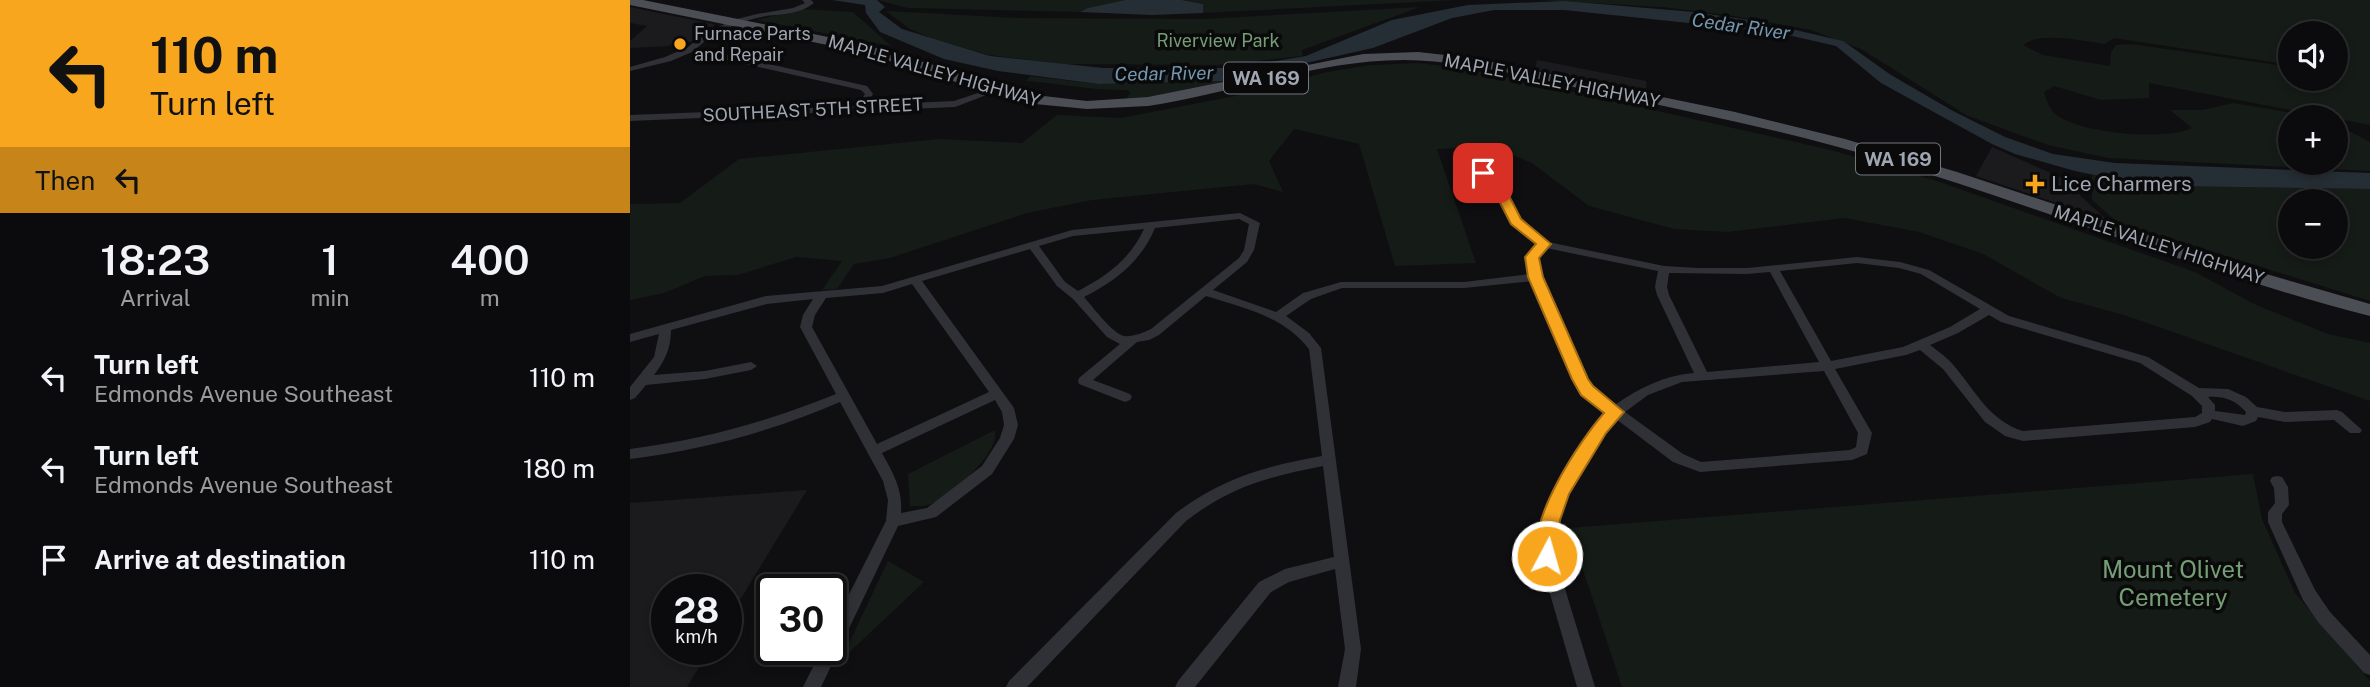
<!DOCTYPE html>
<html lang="en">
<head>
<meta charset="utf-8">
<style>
	:root { --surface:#0b0b0d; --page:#19191b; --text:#f1f3f6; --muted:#9a9b9d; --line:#2b2b2e }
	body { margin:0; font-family:"Public Sans",sans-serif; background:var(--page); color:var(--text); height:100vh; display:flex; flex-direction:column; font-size:26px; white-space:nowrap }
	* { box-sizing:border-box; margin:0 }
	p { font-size:23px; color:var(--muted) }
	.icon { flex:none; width:38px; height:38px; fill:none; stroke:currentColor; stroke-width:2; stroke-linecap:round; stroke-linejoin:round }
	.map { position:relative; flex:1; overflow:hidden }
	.side { display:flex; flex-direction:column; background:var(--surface); width:630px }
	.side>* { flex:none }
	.top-card { background:#f9a61f; color:#111; overflow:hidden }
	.fabs { position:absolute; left:1648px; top:21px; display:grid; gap:14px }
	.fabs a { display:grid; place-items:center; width:70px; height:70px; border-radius:50%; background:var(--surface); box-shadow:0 4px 10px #0003,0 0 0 2px var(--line); font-size:35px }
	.speed { position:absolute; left:21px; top:574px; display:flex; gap:14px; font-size:35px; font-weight:700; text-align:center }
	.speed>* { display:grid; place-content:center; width:91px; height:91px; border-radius:50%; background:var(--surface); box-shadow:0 4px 10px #0003,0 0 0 2px var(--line); line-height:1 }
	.speed small { font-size:18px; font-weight:400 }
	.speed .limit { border:4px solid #111; border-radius:10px; background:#fff; color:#111 }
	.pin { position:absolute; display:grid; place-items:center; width:60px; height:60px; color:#fff; margin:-30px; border-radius:14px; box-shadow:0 4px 10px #0006 }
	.me { position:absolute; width:77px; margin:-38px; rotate:6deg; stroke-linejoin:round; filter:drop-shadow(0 0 5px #0008) }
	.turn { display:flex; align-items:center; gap:24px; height:147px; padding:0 35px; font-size:32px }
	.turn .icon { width:91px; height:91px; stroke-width:2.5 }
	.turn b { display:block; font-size:49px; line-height:60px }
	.then { display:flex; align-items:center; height:66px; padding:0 35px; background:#0003; gap:14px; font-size:26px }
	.eta { display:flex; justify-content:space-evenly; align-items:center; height:119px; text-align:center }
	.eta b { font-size:42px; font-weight:600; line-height:49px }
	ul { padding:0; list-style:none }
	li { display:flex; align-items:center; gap:21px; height:91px; padding:0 35px }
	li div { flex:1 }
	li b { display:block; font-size:26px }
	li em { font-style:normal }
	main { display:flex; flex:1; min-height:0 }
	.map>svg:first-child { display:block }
	.built { fill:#1b1b1e }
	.green { fill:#151b16; fill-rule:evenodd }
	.water { fill:#252e34 }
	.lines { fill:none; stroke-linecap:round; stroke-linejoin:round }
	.minor { fill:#303136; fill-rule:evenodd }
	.primary { fill:#4c4e55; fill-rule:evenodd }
	.route { fill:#f9a61f; stroke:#a26c14; stroke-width:2 }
	.poi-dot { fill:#f9a61f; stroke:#0a0a0b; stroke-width:2.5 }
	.labels { text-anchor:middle; stroke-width:7; stroke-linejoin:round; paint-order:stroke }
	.far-poi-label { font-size:18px; fill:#9fa6b2; stroke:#0a0a0b; text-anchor:start }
	.far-park-label { font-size:18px; fill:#759e76; stroke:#0a0a0b }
	.far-street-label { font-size:18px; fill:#9fa6b2; stroke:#0a0a0b }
	.far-water-label { font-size:19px; font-style:italic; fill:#7496b0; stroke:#0a0a0b }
	.shield { fill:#0a0a0b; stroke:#727780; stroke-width:2 }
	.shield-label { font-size:19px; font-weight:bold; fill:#9fa6b2 }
	.poi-label { font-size:21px; fill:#9fa6b2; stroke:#0a0a0b; text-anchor:start }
	.near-park-label { font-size:24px; fill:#759e76; stroke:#0a0a0b }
</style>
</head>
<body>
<main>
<section class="side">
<div class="top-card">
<div class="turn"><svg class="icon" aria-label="left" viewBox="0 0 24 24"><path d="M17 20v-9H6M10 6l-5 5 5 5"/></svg><div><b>110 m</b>Turn left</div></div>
<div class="then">Then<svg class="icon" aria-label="left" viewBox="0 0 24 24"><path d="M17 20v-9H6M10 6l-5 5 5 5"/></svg></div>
</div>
<div class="eta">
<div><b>18:23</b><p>Arrival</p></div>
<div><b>1</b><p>min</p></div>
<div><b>400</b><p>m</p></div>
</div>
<ul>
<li><svg class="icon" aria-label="left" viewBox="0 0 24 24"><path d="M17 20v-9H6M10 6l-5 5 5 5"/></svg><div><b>Turn left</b><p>Edmonds Avenue Southeast</p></div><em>110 m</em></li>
<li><svg class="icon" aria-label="left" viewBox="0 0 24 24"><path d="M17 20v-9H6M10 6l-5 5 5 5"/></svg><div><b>Turn left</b><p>Edmonds Avenue Southeast</p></div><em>180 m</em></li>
<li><svg class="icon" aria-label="arrive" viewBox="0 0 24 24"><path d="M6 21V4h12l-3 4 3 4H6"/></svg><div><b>Arrive at destination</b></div><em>110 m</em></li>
</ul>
</section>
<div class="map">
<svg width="1740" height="687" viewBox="0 0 1740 687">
	<rect width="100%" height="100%" fill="#0f0f11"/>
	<path class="built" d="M0,7l83,17 2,2 -24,16 -12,-1 -11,5 -38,2v-7l17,-15 -17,-3z
		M907,60l109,21 1,13 -112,-24z
		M1362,147l68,30 47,43 -131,-44z
		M177,490l-81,133v-33h-59v59h43l-23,38h-57v-184z"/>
	<path class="green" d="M248,0h247l-37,8 -8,4 -172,-4z
		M552,0h274l-253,13v-9z
		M907,0h833v125l-221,-42v15l-48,2 -47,-14 -10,6c2,6 5,15 9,20 23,22 112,29 139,16l-22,-18h32l31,-7 84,14h-26v46h45v-39l34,18v29l-262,-13 -60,-13 -80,-29 -107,-67 -50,-19 -77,-14 -72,-9zM1661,33h45v46h-45v-12l-160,-23 -15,1 -5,7 -1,14 -67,-11 -20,-10c16,-14 61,-4 82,-1l9,-6 177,27z
		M790,7l-118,43v6l-85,9 -154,-1 -74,-9 -58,-17 -21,-9 -24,-18 134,7 183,1z
		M171,9l52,3 38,34 -134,-26z
		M787,63l49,5 365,82 109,32 255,90 59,32 74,30 42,9v58l-246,-86 -63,-17 -78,-44 -64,-22 -75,-14 -116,14 -54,-3 -85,-23 -57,-43 -40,-16 -55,2 39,114 -81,3 -36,-122 -65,-15 -25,32 14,31 -29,-8 -162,16 -65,13 -137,45 -36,6 -17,25 -15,1 20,-29 -46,-4 -58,18 -33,1 -41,17 -34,7v-96l50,-1 59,-44 200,-20 83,4 35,-28 64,3 119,-23 87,-23 43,-7z
		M400,76l69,8 126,-3c-30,14 -67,15 -99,18l4,-6 -2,-3c-36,1 -68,-7 -102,-9z
		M1462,175l78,11 200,3v112l-253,-79 -25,-22zM1661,201h45v46h-45z
		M365,430c5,23 -39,60 -58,71 -9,6 -17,5 -27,5l-2,-32z
		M1623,474l9,45 33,74 75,88v6h-748l-53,-159z
		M258,561l36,21 -83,78z"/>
	<path class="water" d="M202,0h45l8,7 -6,5 23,17 88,27 113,12h131l72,-12 86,-36 76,-15 96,-4 130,11 63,9 86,20 48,34 62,36 52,26 48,17 62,9 255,10v16l-200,-3 -36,-3 -59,-12 -60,-17 -23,-10 -111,-61 -45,-37 -61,-14 -211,-22h-70l-42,8 -79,30 -148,33 -126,3 -101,-13 -54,-12 -64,-27 -14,-19 -1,-8z
		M495,0h57l21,4v9l-51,2 -72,-3 8,-4z"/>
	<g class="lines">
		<path class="minor" d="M172,0h9l3,3c-14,11 -31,11 -48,13 -25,5 -51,14 -69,32l170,38 6,8 -6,11 87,-4 39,-13 4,3 -42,16 -325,14v-6l228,-9 7,-12 -4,-4 -169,-38 -21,9 -41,10v-4l35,-10 23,-10 16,-13 29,-14 24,-6 36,-6 12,-5z
			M853,170l18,13 18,36 29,23 116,24 34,2h49l110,-11 43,5 29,8 80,46 139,41 51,31 29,1 18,8 11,10 28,5 52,-2 5,2 20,18 -2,3h-10l-16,-13 -49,2 -27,-5 -2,4 -13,5 -31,-7 -2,3 -15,5 -172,14 -18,-5 -20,-14 -42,-53 -23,-19 -14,5 -71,14 37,64 -5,21 -15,6 -152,12 -27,-10 -57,-43 -11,13 -38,62 -9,26 -3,36 40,131h-18l-38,-131 5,-36 9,-27 42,-67 12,-14 -26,-21 -48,-110 -69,7h-122l-31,11 -25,17 23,17 12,15 40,301 -5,38h-18l7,-38 -10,-80 -46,13 -18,10 -76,95h-20l3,-6 81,-99 26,-13 49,-12 -11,-91c-55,11 -92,20 -137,55l-159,166h-21l3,-6 167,-168c46,-35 90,-47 146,-57l-13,-107c-26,-33 -65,-41 -103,-53l-47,39 -10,5 -12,2 -44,38 37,14 2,3 -2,3 -5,2 -46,-18 -1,-3 1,-3 41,-34 -13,-7 -34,-38 -16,-13 -27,-37 -108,32 92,127 4,17 -4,14 -22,35 -56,43 -38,9 -77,161h-18l19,-38h9v-19l55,-109 2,-21 -5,-19 -43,-79c-67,29 -137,48 -210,57v-10c72,-9 139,-28 206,-55l-36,-67 3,-12 10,-16 -46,5 -96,26c0,18 -6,31 -17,45l51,-4 46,-9 6,4 -6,4 -46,9 -59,6 -11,13 -5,2v-13l24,-30 5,-23 -29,8v-8l136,-38 116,-10 190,-56 168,-17 20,10 -6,27 -7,12 -34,28 63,22 27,-19 38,-11h123l66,-8 -3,-17 11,-13 -27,-21 -17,-37 -16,-13zM609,219l10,5 -5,26 -5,8 -88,71c-8,4 -19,8 -27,7 -11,-2 -32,-30 -40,-39 32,-16 57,-36 71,-69zM514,229c-14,30 -37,47 -66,62l-13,-9 -26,-36 34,-10zM916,248l112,23 -3,16 2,8 37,78c-29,2 -55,15 -79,32l-23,-17 -53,-119 -1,-11zM1227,263l42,5 22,6 59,35 -30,18 -47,20 -72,14 -51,-90zM1140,272l49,90 -112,10 -38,-77 -2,-8 2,-14 78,1zM282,284l77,108 -112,52 -65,-117 3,-12 11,-17 57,-5zM1359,315l12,7 139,41 52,33 10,10v7l-7,4 -172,14c-33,-10 -47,-39 -68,-64 -7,-9 -16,-15 -25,-22l28,-12zM1194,371l34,62 -2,14 -6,3 -149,12 -18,-8 -58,-42 23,-17 34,-13zM1578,397c16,-1 27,3 38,15l-1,3 -30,-4v-6zM365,400l7,12 2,13 -4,13 -18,28 -55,42 -26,5c2,-23 -8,-40 -19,-60z
			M1647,476l5,1 6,10 1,18 -7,9v8l33,68 15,22 40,43v20l-6,-2 -46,-51 -15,-22 -35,-78v-10l7,-9 -1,-15 -4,-7 2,-4z"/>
		<path class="primary" d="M0,0h13l220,44 172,51 52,6 61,-4 215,-43 55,-2 55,6 262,54 110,27 112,33 299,99 114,33v12c-164,-42 -321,-106 -483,-155 -89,-27 -180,-46 -271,-65 -70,-14 -141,-35 -212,-36 -87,0 -171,33 -256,46l-61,3 -52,-5 -54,-14 -119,-38 -232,-47z"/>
	</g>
	<path class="route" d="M853,170l19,12 19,37 30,25 -12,14 4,19 45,102 5,7 31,26 -18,21 -37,61 -9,26 -6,42 -7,2 -7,-2c-18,-36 41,-123 64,-149l-23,-18 -9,-16 -44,-102 -3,-20 11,-13 -25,-20 -19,-37 -16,-14z"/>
	<g class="poi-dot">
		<circle cx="50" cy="44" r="7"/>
		<path d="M1401.5 173.5h7v7h7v7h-7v7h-7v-7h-7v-7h7z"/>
	</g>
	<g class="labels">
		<g class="far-poi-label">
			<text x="64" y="40">Furnace Parts<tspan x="64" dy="21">and Repair</tspan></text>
		</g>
		<g class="far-park-label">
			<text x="588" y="47">Riverview Park</text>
		</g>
		<g class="far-street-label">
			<text transform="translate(304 71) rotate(16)" y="6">MAPLE VALLEY HIGHWAY</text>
			<text transform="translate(922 81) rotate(11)" y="6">MAPLE VALLEY HIGHWAY</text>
			<text transform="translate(183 110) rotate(-3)" y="6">SOUTHEAST 5TH STREET</text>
			<text transform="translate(1529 245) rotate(18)" y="6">MAPLE VALLEY HIGHWAY</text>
		</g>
		<g class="far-water-label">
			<text transform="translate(1111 26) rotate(8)" y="7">Cedar River</text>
			<text transform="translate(534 73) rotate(-1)" y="7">Cedar River</text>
		</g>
		<g class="shield">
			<rect x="594" y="62.5" width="84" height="31" rx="5"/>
			<rect x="1226" y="143.5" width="84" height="31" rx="5"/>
		</g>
		<g class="shield-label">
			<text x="636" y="85">WA 169</text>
			<text x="1268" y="166">WA 169</text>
		</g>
		<g class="poi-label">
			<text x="1421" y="191">Lice Charmers</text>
		</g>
		<g class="near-park-label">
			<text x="1543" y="578">Mount Olivet<tspan x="1543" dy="28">Cemetery</tspan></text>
		</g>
	</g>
</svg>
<div class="fabs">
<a><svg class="icon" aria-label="sound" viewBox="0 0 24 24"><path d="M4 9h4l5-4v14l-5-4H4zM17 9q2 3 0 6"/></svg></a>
<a>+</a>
<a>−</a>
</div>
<div class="speed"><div>28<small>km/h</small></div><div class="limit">30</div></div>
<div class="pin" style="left:853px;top:173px;background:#d93025"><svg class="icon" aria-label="arrive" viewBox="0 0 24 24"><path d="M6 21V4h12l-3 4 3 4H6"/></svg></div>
<svg class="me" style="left:917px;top:556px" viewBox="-20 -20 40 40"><circle r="17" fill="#f9a61f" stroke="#fff" stroke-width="3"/><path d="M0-11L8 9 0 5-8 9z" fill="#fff"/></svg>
</div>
</main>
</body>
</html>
